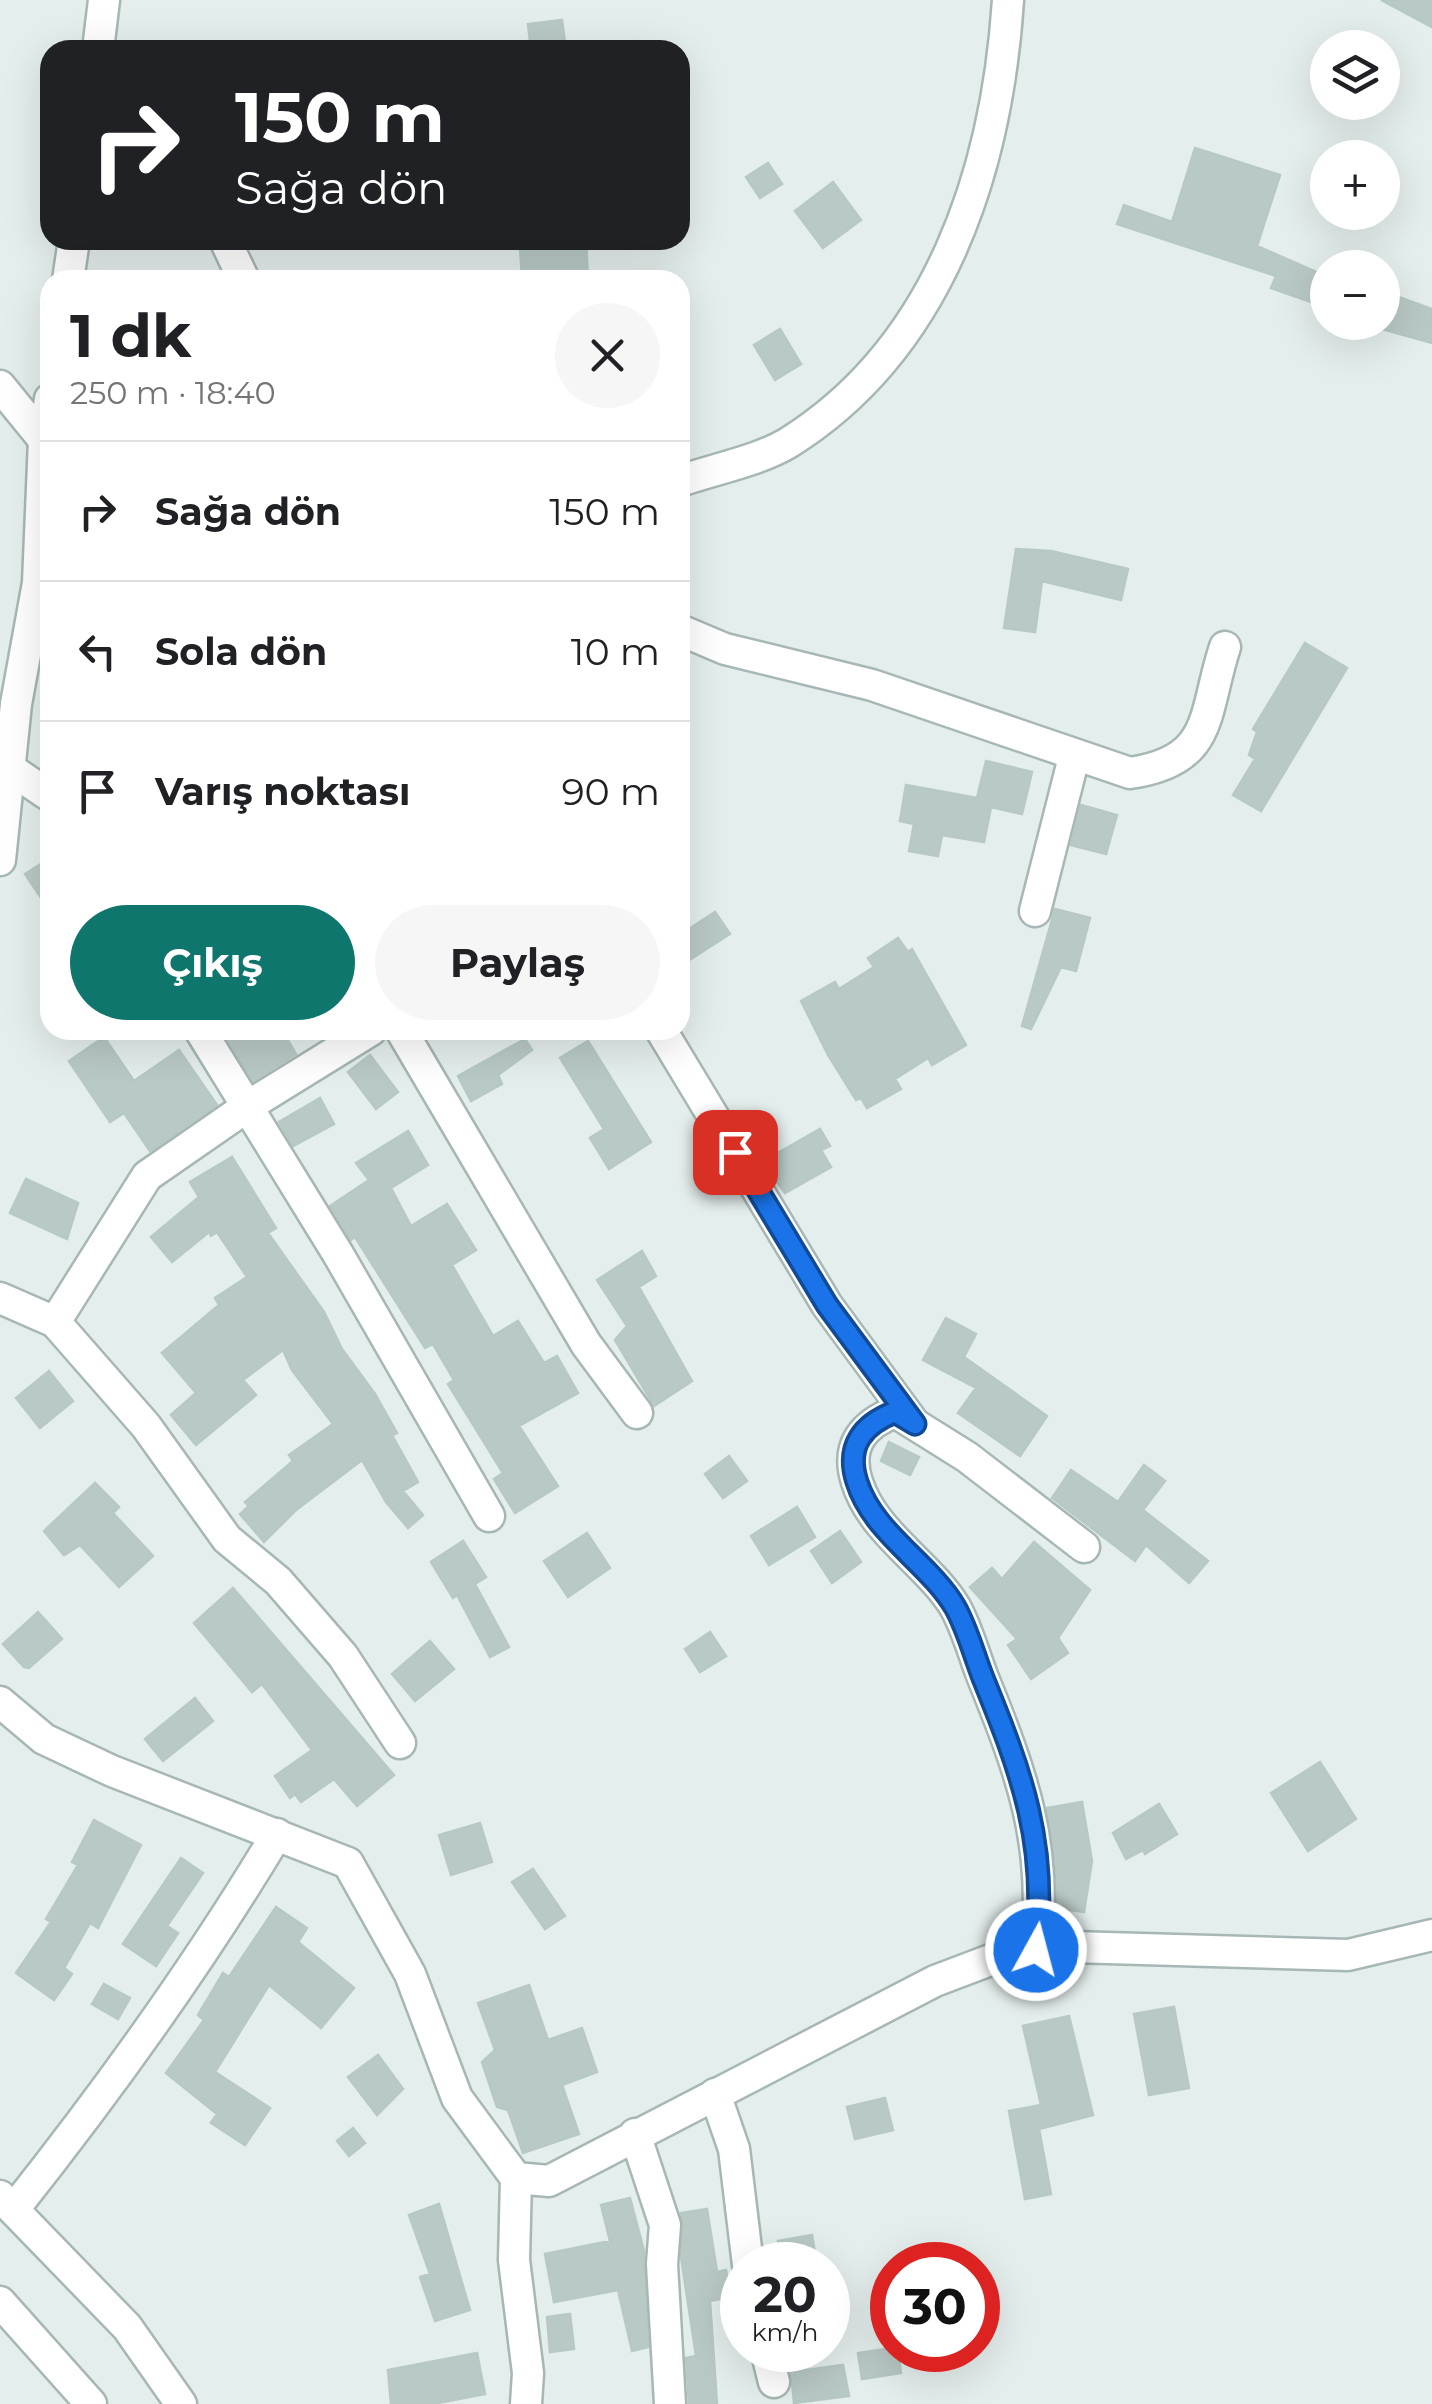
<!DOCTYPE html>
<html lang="tr">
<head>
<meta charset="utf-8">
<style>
	:root { --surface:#fff; --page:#f6f6f6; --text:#202124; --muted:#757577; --line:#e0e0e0; --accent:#0f766e }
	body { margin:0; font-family:Montserrat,sans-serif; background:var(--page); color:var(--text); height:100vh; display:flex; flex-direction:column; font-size:38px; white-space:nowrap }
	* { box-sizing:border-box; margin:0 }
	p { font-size:32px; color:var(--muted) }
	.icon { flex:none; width:55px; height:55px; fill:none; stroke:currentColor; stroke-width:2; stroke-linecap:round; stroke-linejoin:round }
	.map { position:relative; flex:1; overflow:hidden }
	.sheet { position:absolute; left:40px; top:270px; width:650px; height:770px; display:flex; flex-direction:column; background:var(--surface); border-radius:30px; box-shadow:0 10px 40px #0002 }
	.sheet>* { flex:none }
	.hud { position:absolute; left:40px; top:40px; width:650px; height:210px; border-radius:30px; box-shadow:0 10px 40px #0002; background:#202124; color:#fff; overflow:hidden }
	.fabs { position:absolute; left:1310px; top:30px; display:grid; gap:20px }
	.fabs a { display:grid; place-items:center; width:90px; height:90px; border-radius:50%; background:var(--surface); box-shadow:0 10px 40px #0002; font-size:50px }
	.speed { position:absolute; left:720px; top:2242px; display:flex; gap:20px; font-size:50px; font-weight:700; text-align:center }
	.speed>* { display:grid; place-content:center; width:130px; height:130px; border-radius:50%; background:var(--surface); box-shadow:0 10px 40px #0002; line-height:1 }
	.speed small { font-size:25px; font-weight:400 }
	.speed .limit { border:15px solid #d22; background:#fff; color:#111 }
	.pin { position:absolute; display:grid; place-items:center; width:85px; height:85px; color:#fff; margin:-42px; border-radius:20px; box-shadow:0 5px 15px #0006 }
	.me { position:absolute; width:110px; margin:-55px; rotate:7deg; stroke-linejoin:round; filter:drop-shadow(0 0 8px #0008) }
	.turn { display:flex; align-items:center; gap:35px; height:210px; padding:0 30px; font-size:45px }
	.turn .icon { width:130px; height:130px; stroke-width:2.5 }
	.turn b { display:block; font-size:70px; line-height:85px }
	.round { display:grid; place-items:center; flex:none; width:105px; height:105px; border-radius:52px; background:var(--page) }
	.head { display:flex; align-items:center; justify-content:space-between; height:170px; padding:0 30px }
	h1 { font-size:60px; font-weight:700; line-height:75px }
	.action { display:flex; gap:20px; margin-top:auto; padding:20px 30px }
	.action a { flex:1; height:115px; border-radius:60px; background:var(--accent); color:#fff; font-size:40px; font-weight:700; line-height:115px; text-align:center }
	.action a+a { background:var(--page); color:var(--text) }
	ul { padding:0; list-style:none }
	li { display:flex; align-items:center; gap:30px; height:140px; padding:0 30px; border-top:2px solid var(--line) }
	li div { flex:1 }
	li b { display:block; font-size:38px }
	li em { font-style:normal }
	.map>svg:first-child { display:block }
	.building { fill:#b9c9c6; stroke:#b6c9c5; stroke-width:2.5 }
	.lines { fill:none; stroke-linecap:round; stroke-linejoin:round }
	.minor-casing { stroke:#a6b7b5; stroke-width:35 }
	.tertiary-casing { stroke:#a6b7b5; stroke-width:35 }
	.minor { stroke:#fff; stroke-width:30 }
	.tertiary { stroke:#fff; stroke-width:30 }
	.route-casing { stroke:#114b97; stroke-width:25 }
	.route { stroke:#1a73e8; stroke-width:18 }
</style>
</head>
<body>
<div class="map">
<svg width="1432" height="2404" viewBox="0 0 1432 2404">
	<rect width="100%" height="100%" fill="#e4eeec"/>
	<path class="building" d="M1381,0h51v27z
		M562,20l4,30h-35l-3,-26z
		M1195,148l85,27 -23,71 71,31v31l-57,-20 5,-12 -159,-52 7,-19 48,17z
		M768,163l14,21 -22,14 -14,-21z
		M833,182l28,38 -38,28 -28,-37z
		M553,240h33l2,40h-66l-2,-34 33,-2z
		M1382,291l50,18v34l-50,-14z
		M780,329l21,35 -26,16 -21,-35z
		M1016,549l35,2 77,18 -7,31 -79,-19 -7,51 -31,-4z
		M1305,643l42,25 -86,143 -28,-16 22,-36 -6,-4 8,-23 -4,-3z
		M986,761l46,11 -10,42 -31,-7 -7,35 -42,-7 -4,21 -29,-5 5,-27 -14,-3 6,-36 71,13z
		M1081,805l36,10 -11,39 -35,-9z
		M50,858v53l-25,-37z
		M1055,909l35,9 -14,53 -15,-4 -30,62 -9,-3z
		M715,912l15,22 -50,32v-31z
		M898,938l10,14 4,-3 54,96 -34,20 -4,-7 -33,21 6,10 -34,19 -6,-10 -5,2 -28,-45 -27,-54 34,-19 4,7 35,-22 -6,-9z
		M222,1030h60l14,24 -43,27z
		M104,1037l30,44 45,-31 38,55 -67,46 -26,-38 -14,9 -41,-61z
		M525,1039l7,11 -34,25 4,9 -31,17 -13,-25z
		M588,1041l63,101 -42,27 -19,-31 14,-9 -44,-71z
		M370,1055l28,37 -22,17 -28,-37z
		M320,1098l14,26 -41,22 -14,-24z
		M820,1129l10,17 -9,4 10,17 -46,26 -23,-31z
		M408,1131l20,34 -37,23 20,38 36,-22 29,46 -24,15 41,71 25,-15 26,42 13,-7 21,37 -59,33 39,60 -43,27 -21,-34 9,-6 -55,-89 6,-4 -21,-36 -8,4 -70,-111 -4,3 -21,-34 39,-26 -13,-17z
		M232,1157l44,71 -8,5 56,79 18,37 33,45 22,39 -5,2 26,47 -15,9 20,24 -15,13 -22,-26 -24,-42 -66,50 -32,32 -24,-28 9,-8 -4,-4 48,-41 -4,-6 44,-31 -41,-54 -9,-20 -40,30 13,15 -60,50 -25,-30 25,-22 -34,-40 57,-48 -4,-7 32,-21 -30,-45 -6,4 -2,-4 -37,30 -21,-25 48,-40 -9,-15z
		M26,1179l52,24 -11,36 -57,-26z
		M642,1251l14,25 -17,11 53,94 -38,25 -39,-66 12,-14 -30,-46z
		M946,1318l30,16 -12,23 83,59 -27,40 -62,-43 18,-25 -53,-28z
		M49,1371l24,30 -33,27 -24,-30z
		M889,1442l30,15 -9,18 -29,-14z
		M729,1456l18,25 -24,17 -18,-24z
		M1144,1465l21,16 -22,29 65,51 -19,22 -43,-38 -11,16 -83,-63 19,-28 47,32z
		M95,1483l24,24 -6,6 40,43 -34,31 -39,-42 -16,10 -20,-24z
		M797,1507l18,30 -46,28 -18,-29z
		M840,1531l21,31 -29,21 -21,-32z
		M587,1533l23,35 -42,29 -24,-36z
		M463,1541l23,36 -11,7 34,63 -19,10 -33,-62 -4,3 -22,-36z
		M1034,1542l56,48 -32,48 10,15 -37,26 -23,-34 9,-6 -47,-52 22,-19 10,11z
		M233,1588l161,187 -37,31 -23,-27 -33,23 -6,-8 -5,4 -15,-22 37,-26 -50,-66 -10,8 -58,-69z
		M38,1612l24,27 -33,29 -5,-1 -21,-23z
		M710,1632l16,24 -26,16 -15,-23z
		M430,1641l24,28 -39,32 -23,-27z
		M195,1698l18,23 -50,40 -18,-22z
		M1320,1762l36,57 -48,32 -37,-58z
		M1082,1802l10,59 -8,51 -27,-4 -10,-100z
		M1159,1804l18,30 -32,20 -2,-4 -17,9 -13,-26z
		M94,1820l47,25 -43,83 -8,-5 -26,45 8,6 -18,26 -38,-27 35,-51 -5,-3 32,-54 -6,-3z
		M480,1823l12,39 -41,13 -12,-40z
		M181,1858l22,15 -36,53 11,7 -22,33 -33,-22z
		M533,1869l32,47 -20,13 -33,-47z
		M276,1907l31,21 -9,14 56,46 -33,40 -52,-43 -54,87 55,36 -25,37 -34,-22 6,-9 -51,-41 38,-53 -6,-5 25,-42 6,4z
		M104,1984l26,14 -12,21 -26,-15z
		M529,1985l19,55 34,-12 15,44 -35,13 17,49 -56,19 -15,-43 -11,-3 -15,-45 13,-12 -17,-47z
		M1174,2007l15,81 -40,7 -15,-81z
		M1069,2016l24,99 -54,14 12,65 -26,5 -16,-88 32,-6 -18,-79z
		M378,2055l25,34 -26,26 -29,-38z
		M885,2098l8,32 -38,9 -8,-32z
		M353,2128l12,15 -16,13 -12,-15z
		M630,2198l14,53 4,96 -16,4 -14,-61 -64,12 -9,-48 65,-13 -9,-36z
		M439,2204l31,106 -35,11 -15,-44 10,-3 -21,-59z
		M707,2209l10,63 9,-2 5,27 -21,4 7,103h-28l-3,-46 10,-2 -15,-99v-44z
		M812,2235l5,30h-34l-5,-24z
		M570,2314l4,35 -24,3 -3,-35z
		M892,2348l6,2 3,23 -39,6 -4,-26z
		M477,2353l8,41 -52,10h-42l-3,-34z
		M843,2365l6,31 -55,7 -3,-31z"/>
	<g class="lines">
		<g class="minor-casing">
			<path id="minor" d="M225,240l19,40
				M0,386l44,54
				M680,481c34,-12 78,-20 108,-38 152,-95 209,-273 220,-443
				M680,630l45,19 147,36 258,88c85,-12 73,-60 95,-126
				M0,762l50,34
				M1035,911l39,-154
				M200,1030l138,224 151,262
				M401,1030l185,314 51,69
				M661,1030l166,275 86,117
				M0,1298l55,24 91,104 81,113 51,42 65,75 57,87
				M55,1322l92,-146 101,-70 123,-76
				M1036,1949c12,-104 -14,-175 -53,-271 -9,-23 -16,-50 -28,-71 -27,-44 -82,-74 -98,-125 -12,-37 7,-58 38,-70l72,45 117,90
				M715,2094l19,55 14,116
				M635,2134l30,91 -3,39 8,140
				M516,2178l-2,82 14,113 -2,31
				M14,2209c96,-121 184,-243 263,-375
				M766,2350l8,32"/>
		</g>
		<g class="tertiary-casing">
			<path id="tertiary" d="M98,50l6,-50
				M68,280l6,-40
				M0,860l16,-156 22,-121 6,-143 6,-41
				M0,1702l44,37 68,32 236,92 62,111 47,124 59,80 33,3 386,-200 79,-30 58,-4 276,8 84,-20
				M0,2196l127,131 54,77
				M0,2302l91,102"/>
		</g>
		<use href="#minor" class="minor"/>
		<use href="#tertiary" class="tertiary"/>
	</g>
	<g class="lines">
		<g class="route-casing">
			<path id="route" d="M735,1152l92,153 88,119 -20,-12c-31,12 -50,33 -38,70 16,51 72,81 98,125 12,21 19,48 28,71 39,96 65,166 53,272"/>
		</g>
		<use href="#route" class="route"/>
	</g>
</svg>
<div class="fabs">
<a><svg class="icon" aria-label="layers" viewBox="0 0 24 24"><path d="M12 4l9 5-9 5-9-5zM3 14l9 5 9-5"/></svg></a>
<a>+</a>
<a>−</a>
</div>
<div class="speed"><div>20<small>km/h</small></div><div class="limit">30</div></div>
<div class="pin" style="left:735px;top:1152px;background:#d93025"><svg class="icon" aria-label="arrive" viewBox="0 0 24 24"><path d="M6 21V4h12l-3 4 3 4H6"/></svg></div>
<svg class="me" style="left:1036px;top:1950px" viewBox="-20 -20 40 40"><circle r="17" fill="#1a73e8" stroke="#fff" stroke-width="3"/><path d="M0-11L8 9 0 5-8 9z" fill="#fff"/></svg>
<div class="hud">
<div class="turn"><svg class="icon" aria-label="right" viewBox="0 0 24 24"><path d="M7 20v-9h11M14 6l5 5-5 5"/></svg><div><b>150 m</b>Sağa dön</div></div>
</div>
<section class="sheet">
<div class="head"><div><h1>1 dk</h1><p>250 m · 18:40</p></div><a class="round"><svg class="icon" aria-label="close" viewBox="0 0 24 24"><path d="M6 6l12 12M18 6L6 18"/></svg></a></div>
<ul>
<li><svg class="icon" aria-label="right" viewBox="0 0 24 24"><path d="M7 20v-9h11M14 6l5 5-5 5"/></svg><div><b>Sağa dön</b></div><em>150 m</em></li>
<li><svg class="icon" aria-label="left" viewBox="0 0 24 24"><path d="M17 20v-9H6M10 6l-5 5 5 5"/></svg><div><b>Sola dön</b></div><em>10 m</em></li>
<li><svg class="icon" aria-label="arrive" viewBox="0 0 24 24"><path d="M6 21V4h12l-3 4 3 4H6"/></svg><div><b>Varış noktası</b></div><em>90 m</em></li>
</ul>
<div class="action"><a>Çıkış</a><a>Paylaş</a></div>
</section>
</div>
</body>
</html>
